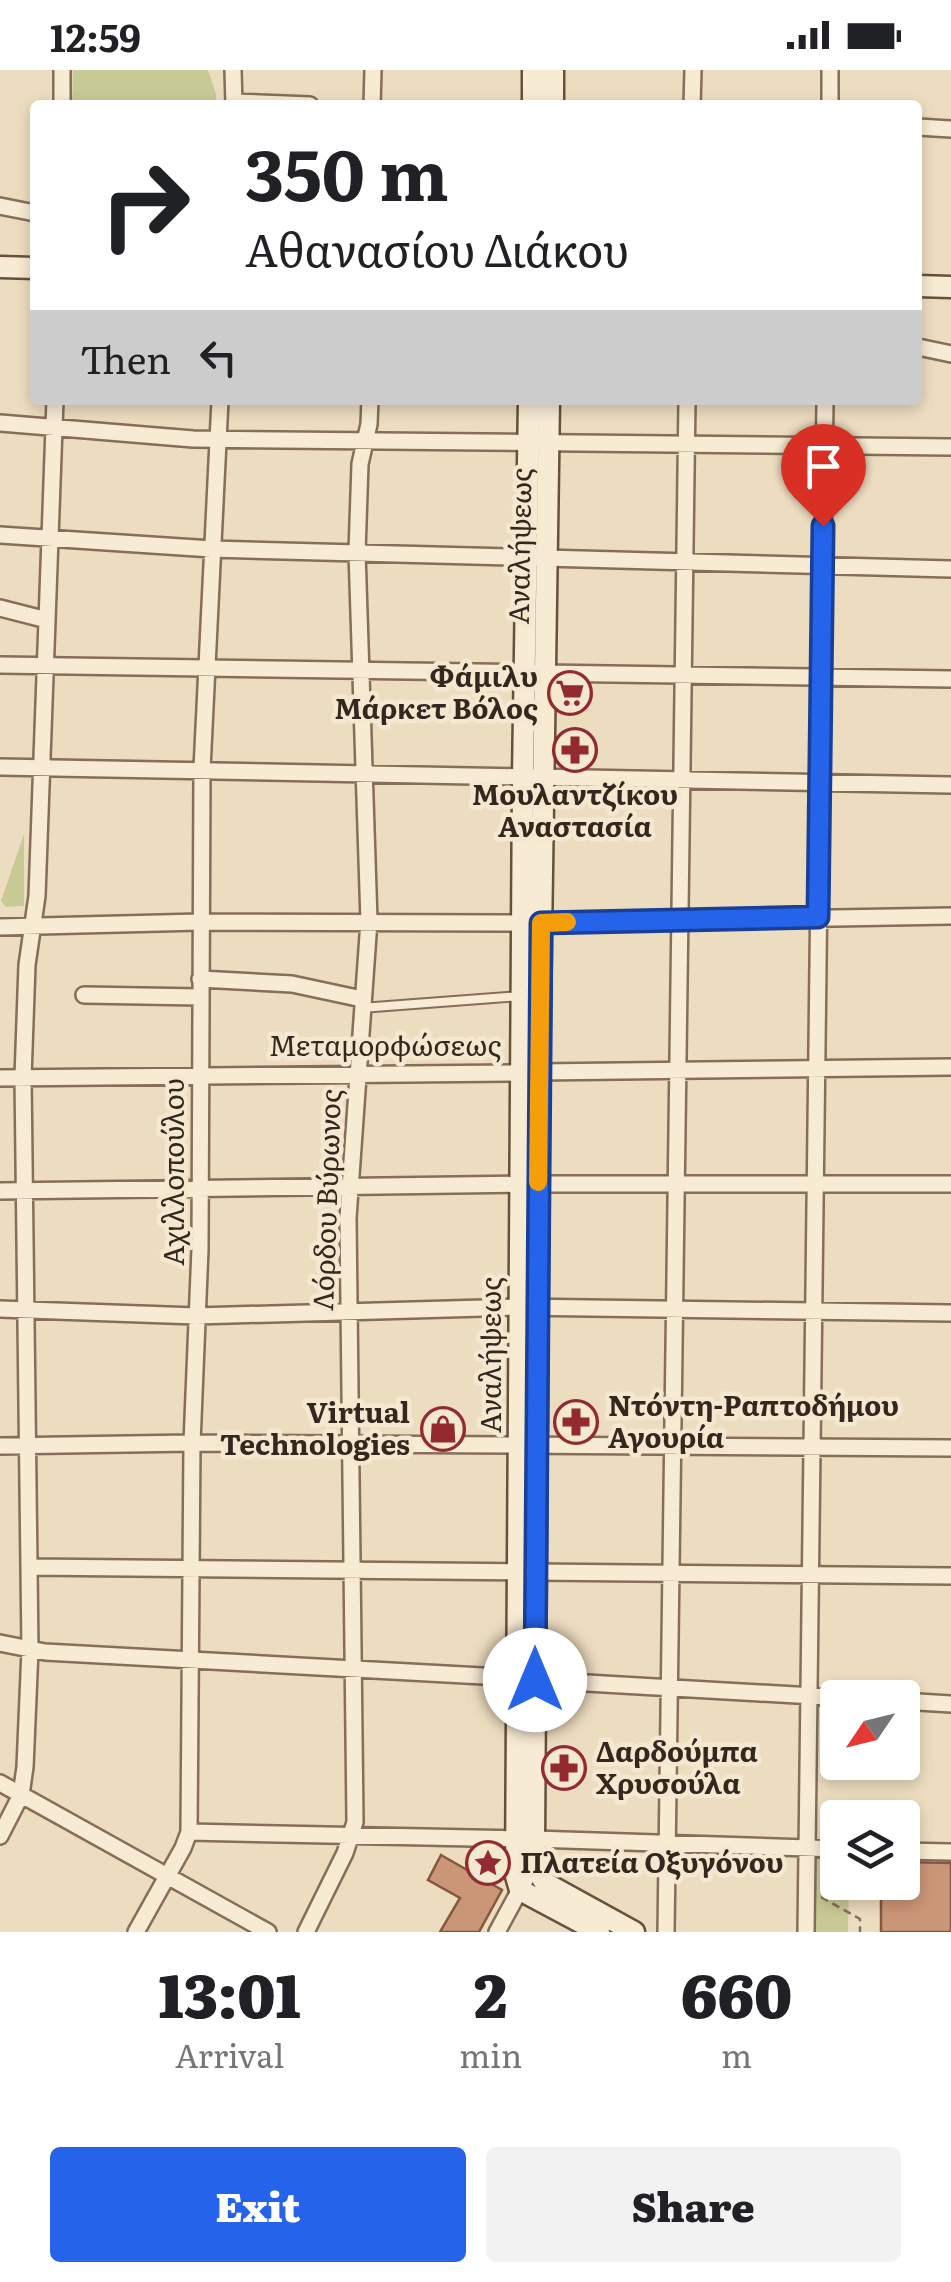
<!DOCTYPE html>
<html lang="en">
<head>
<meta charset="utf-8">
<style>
	:root { --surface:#fff; --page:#f2f2f2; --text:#202124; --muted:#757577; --accent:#2563eb }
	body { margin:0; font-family:Literata,serif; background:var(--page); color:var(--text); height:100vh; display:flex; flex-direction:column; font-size:38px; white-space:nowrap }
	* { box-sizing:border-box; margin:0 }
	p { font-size:32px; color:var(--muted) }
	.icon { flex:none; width:55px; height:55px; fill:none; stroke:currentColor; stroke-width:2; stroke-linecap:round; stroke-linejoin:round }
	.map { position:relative; height:1862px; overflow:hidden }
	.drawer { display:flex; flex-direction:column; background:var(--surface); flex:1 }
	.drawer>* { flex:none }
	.top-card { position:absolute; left:30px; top:30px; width:892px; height:305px; border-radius:10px; box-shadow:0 5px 15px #0003; background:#fff; color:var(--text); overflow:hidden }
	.needle { width:65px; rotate:235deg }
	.tools { position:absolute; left:820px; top:1610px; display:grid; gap:20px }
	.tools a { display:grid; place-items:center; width:100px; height:100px; border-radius:10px; background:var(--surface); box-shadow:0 5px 15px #0003; font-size:50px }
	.pin { position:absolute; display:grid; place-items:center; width:85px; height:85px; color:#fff; margin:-102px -42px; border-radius:50% 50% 50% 0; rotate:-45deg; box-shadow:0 0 10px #0007 }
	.pin .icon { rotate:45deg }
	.me { position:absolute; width:110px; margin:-55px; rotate:0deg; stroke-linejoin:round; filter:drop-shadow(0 0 8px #0008) }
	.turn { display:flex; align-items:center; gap:35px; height:210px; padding:0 50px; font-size:45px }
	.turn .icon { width:130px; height:130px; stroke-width:2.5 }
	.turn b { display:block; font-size:70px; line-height:85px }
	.then { display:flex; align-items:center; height:95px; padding:0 50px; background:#0003; gap:20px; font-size:38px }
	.eta { display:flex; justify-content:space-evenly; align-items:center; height:170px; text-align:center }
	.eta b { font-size:60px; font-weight:800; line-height:70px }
	.primary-button { display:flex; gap:20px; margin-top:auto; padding:20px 50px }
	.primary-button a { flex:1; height:115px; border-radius:10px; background:var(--accent); color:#fff; font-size:40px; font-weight:800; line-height:115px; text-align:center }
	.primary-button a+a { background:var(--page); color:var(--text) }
	.status { display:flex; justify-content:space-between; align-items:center; height:70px; padding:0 50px; background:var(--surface); direction:ltr }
	.status svg { height:28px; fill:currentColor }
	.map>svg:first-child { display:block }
	.green { fill:#c7ca95 }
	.building { fill:#cb9577; stroke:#84573f; stroke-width:2.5 }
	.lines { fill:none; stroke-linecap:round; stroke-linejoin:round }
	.lane-casing { stroke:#866e58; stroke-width:12 }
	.street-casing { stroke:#866e58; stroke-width:20 }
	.secondary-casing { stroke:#67503c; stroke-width:25 }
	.path { stroke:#866e58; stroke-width:2.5; stroke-dasharray:8 5; stroke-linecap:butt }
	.lane { stroke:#f8ebd3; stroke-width:8 }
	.street { stroke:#f8ebd3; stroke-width:15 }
	.secondary { stroke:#f8ebd3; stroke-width:20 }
	.route-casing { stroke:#184099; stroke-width:25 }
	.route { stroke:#2563eb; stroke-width:18 }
	.slow { stroke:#f59e0b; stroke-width:18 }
	.labels { text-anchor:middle; stroke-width:9; stroke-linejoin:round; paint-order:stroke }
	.street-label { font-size:28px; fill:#35271d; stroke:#f4e8d0 }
	.poi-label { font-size:28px; font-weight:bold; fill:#35271d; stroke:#f4e8d0; text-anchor:start }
</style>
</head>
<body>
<div class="status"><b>12:59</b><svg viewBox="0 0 49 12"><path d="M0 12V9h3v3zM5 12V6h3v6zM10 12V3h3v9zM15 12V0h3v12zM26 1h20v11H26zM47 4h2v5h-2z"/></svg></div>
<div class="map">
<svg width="951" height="1862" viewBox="0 0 951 1862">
	<rect width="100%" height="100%" fill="#edddc0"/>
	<path class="green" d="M73,0h135l8,24v11h-144z
		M24,764v72l-18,1 -5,-6z
		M816,1788l21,1 1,23 11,1 -1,49h-33z"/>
	<path class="building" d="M441,1785l61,35 -23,42h-39l20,-34 -32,-18z
		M902,1792l49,1v69h-70v-50h21z"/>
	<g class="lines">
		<g class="lane-casing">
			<path id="lane" d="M361,938l160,-12"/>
		</g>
		<g class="street-casing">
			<path id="street" d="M233,0l1,35
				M234,32l76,3
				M62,35v-35
				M372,35l1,-35
				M692,35l1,-35
				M830,35v-35
				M918,57l33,2
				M0,136l35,7
				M918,277l33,7
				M0,353l193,16 758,8
				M0,465l212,14 739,20
				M0,538l47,12
				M0,595l951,14
				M0,697l951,18
				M541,853l410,-7
				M0,857l200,-5 322,1
				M200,909l92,5 70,15
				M84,925l116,2
				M539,1002l412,-5
				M0,1008l521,-5
				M0,1121l538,-7h413
				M0,1239l196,7 323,-9 432,6
				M0,1376l192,-3 759,5
				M29,1497l922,9
				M0,1573l45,9 473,26
				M535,1610l313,18
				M902,1631l49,3
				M0,1713l268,149
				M189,1762l328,7
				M0,1766l21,-41 4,-28 5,-117 -7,-573 4,-112 10,-69 18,-496
				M534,1769l304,10
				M902,1781l49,1
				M136,1862l47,-84 6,-16 3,-389 8,-194 2,-480 18,-369
				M306,1862l39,-79 10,-31 -7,-604 21,-297 -12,-369 3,-88 9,-40 1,-24
				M497,1862l38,-70
				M666,1862l21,-1532
				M806,1862l19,-1532"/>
		</g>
		<g class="secondary-casing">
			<path id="secondary" d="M533,35v-35
				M553,35v-35
				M0,197l35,1
				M918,216l33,1
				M529,330l-6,377 -7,1099 4,14 79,42
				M549,330l-10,672 -5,774 3,24 8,13 89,49"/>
		</g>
		<path class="path" d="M821,1827l39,22v13"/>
		<use href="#lane" class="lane"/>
		<use href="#street" class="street"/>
		<use href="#secondary" class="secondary"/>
	</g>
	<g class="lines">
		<g class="route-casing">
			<path id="route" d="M535,1610l6,-757 277,-6 5,-391"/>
		</g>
		<use href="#route" class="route"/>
		<path class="slow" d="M538,1112l3,-259 26,-1"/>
	</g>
	<defs>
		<g id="supermarket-ring" transform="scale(2.25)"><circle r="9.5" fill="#f4e8d0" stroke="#932a2f" stroke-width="1.5"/><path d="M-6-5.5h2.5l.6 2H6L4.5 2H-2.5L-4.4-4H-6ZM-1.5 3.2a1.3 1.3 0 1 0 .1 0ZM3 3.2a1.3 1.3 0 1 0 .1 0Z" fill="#932a2f"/></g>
		<g id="pharmacy-ring" transform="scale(2.25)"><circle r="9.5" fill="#f4e8d0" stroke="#932a2f" stroke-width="1.5"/><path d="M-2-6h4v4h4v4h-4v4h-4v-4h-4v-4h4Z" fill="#932a2f"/></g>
		<g id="shop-ring" transform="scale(2.25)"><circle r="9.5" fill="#f4e8d0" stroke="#932a2f" stroke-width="1.5"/><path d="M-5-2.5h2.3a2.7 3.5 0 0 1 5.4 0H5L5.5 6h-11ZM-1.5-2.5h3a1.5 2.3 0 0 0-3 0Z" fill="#932a2f"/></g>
		<g id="sight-ring" transform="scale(2.25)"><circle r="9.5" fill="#f4e8d0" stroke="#932a2f" stroke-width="1.5"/><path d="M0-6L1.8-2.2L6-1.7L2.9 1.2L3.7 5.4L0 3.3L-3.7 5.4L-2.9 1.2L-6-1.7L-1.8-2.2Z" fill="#932a2f"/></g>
	</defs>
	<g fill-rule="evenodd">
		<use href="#supermarket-ring" x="570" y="623"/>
		<use href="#pharmacy-ring" x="575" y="680"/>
		<use href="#pharmacy-ring" x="576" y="1352"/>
		<use href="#shop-ring" x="443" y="1359"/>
		<use href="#pharmacy-ring" x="564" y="1698"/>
		<use href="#sight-ring" x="488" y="1793"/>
	</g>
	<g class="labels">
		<g class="street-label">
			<text transform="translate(520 476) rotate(-89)" y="10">Αναλήψεως</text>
			<text x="385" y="986">Μεταμορφώσεως</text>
			<text transform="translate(174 1102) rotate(-90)" y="10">Αχιλλοπούλου</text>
			<text transform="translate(327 1130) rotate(-88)" y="10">Λόρδου Βύρωνος</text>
			<text transform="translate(491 1285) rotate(-90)" y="10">Αναλήψεως</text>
		</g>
		<g class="poi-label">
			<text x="538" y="617" text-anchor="end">Φάμιλυ<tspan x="538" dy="32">Μάρκετ Βόλος</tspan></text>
			<text x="575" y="735" text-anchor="middle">Μουλαντζίκου<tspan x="575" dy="32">Αναστασία</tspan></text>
			<text x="608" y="1346">Ντόντη-Ραπτοδήμου<tspan x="608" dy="32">Αγουρία</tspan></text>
			<text x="410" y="1353" text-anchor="end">Virtual<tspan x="410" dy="32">Technologies</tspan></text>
			<text x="596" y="1692">Δαρδούμπα<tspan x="596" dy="32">Χρυσούλα</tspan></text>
			<text x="520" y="1803">Πλατεία Οξυγόνου</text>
		</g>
	</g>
</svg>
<div class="tools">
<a><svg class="needle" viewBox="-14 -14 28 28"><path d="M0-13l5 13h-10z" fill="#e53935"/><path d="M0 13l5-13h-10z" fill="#757577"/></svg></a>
<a><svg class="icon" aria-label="layers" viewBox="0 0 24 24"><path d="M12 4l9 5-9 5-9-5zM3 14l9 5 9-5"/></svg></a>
</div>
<div class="pin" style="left:823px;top:456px;background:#d93025"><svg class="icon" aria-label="arrive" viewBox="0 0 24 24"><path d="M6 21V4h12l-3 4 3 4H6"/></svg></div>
<svg class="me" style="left:535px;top:1610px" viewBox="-20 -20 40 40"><circle r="19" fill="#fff"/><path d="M0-13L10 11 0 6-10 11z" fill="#2563eb"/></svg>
<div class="top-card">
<div class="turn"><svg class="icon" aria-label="right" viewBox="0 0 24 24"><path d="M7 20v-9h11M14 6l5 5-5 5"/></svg><div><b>350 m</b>Αθανασίου Διάκου</div></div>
<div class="then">Then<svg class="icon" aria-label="left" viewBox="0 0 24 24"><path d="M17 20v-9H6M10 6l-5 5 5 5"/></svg></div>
</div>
</div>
<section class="drawer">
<div class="eta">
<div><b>13:01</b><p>Arrival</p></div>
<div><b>2</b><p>min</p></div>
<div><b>660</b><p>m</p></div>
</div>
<div class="primary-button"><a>Exit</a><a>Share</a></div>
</section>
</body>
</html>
